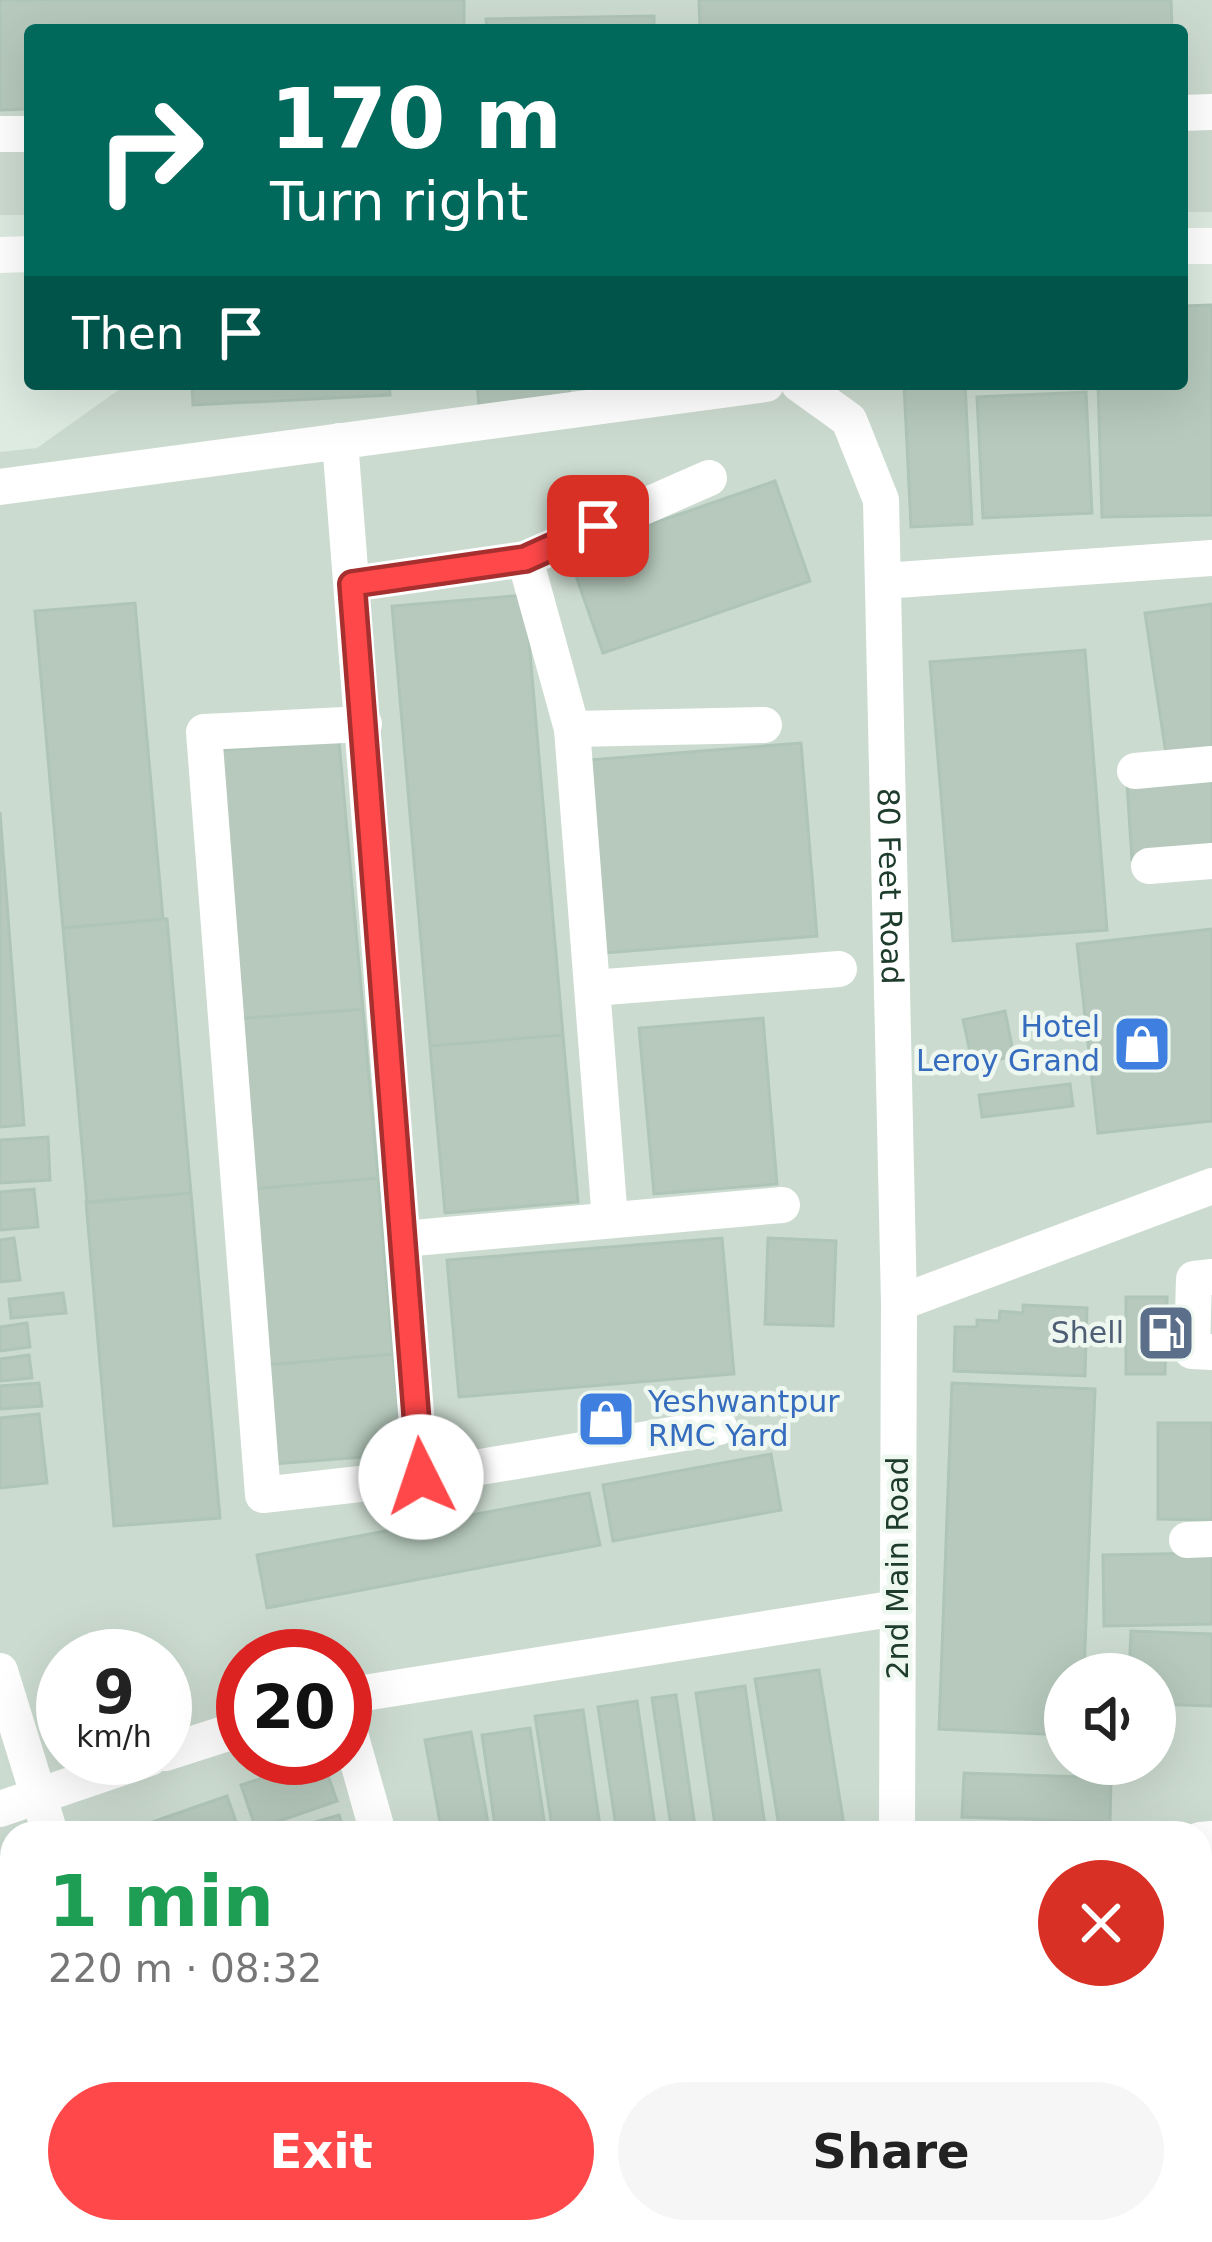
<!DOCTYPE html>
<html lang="en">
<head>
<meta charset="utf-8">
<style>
	:root { --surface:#fff; --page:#f6f6f6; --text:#222; --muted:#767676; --accent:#ff4849 }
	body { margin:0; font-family:"DejaVu Sans",sans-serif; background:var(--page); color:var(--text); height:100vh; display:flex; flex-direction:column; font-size:45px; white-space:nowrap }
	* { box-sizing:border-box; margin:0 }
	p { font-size:39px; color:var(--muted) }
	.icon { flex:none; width:66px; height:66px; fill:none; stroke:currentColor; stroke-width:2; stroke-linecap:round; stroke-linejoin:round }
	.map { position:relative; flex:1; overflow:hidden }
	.panel { position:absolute; left:0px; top:1821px; width:1212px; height:423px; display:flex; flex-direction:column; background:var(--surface); border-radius:36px 36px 0 0; box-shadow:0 12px 48px #0002 }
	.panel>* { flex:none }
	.banner { position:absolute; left:24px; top:24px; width:1164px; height:366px; border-radius:12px; box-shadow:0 12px 48px #0002; background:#00695c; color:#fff; overflow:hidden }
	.buttons { position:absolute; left:1044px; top:1653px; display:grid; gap:24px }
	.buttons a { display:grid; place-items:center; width:132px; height:132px; border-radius:50%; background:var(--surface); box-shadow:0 12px 48px #0002; font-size:60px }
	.speed { position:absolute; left:36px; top:1629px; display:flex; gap:24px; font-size:60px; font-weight:700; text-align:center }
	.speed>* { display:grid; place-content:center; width:156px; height:156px; border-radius:50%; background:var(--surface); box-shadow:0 12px 48px #0002; line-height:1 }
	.speed small { font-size:30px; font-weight:400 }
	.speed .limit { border:18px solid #d22; background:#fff; color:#111 }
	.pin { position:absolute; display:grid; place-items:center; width:102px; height:102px; color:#fff; margin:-51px; border-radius:24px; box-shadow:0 6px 18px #0006 }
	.me { position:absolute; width:132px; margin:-66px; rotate:356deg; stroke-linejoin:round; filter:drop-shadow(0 0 9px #0008) }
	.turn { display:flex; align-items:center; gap:42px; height:252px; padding:0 48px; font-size:54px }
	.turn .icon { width:156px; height:156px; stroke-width:2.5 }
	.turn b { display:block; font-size:84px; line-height:102px }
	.then { display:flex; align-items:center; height:114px; padding:0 48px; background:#0003; gap:24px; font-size:45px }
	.round { display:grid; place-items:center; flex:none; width:126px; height:126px; border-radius:63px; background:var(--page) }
	.head { display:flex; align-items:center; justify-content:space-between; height:204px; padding:0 48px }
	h1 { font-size:72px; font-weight:800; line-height:90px; color:#1e9e55 }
	.primary-button { display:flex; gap:24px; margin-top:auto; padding:24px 48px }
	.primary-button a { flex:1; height:138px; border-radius:72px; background:var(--accent); color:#fff; font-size:48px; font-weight:800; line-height:138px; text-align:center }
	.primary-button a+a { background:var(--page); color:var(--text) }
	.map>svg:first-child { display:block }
	.built { fill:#ccdbd0; fill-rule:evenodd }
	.building { fill:#b6c9bc; stroke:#afc5b7; stroke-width:3 }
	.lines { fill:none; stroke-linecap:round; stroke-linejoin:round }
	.minor { stroke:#fff; stroke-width:36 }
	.route-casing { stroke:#a62f2f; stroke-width:30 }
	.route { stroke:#ff4849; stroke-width:21 }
	.labels { text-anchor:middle; stroke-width:9; stroke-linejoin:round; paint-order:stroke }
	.street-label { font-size:30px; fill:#1e3c2c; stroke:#eef7f0 }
	.shop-label { font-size:30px; fill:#366cbe; stroke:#eef7f0; text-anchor:end }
	.service-label { font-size:30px; fill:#4e5e75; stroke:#eef7f0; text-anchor:end }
</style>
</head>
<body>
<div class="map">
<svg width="1212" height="2242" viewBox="0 0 1212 2242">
	<rect width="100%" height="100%" fill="#ddebe1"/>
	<path class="built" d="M0,0h1212v212h-30v-182h-1152v185h-30z
		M1212,308v1934h-1212v-1790l37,-4 90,-64h1055zM63,1656h102v102h-102zM243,1656h102v102h-102zM1065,1674h90v90h-90zM12,1833h1188v399h-1188z"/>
	<path class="building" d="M0,0h464v30h-434v79l-30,1z
		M699,0h472l1,30h-472z
		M654,16v14h-167l-1,-11z
		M1212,305v210l-110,2 -4,-133h84v-78z
		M192,384h197l1,11 -197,10z
		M477,384h92l2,22 -91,9z
		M904,384h61l7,140 -61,3z
		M1086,392l6,121 -109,5 -6,-121z
		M775,481l35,100 -207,72 -35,-100z
		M525,595l38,440 -133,11 -38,-440z
		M135,603l28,316 -100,9 -28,-317z
		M1212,604v151l-45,6 -22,-148z
		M1085,650l22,280 -154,11 -23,-279z
		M339,741l24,268 -127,10 -24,-268z
		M801,743l16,193 -212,17 -17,-193z
		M1212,775v79l-80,6 -5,-76z
		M0,812l24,313 -24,2z
		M163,919h4l24,274 -104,10 -24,-275z
		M1212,929v192l-114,12 -21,-189z
		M363,1009l15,169 -128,11 -14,-170z
		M1005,1011l9,45 -41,9 -10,-45z
		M763,1018l14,166 -123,10 -15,-166z
		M563,1035l15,167 -133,11 -15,-167z
		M1070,1084l3,22 -91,11 -3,-22z
		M48,1137l2,43 -50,3v-43z
		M378,1178l15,176 -127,11 -16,-176z
		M34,1189l4,38 -38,3v-38z
		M191,1193l29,325 -106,8 -28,-324z
		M14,1238l6,42 -20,2v-42z
		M722,1238l12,136 -275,23 -12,-137z
		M768,1238l68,3 -3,85 -68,-2z
		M63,1293l3,20 -55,5 -2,-19z
		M1126,1297h41l-2,77h-39z
		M1023,1305l64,3 -2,68 -131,-5 1,-44h22v-7l22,1 1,-10 23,2z
		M27,1323l3,24 -30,4v-24z
		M393,1354l9,100 -128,10 -8,-99z
		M29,1355l3,23 -32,3v-22z
		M39,1383l3,23 -42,3v-23z
		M952,1383l143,6 -11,285h-19v61l-126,-6z
		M39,1414l8,69 -47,5v-70z
		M1158,1423h54v97l-54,-1z
		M771,1454l10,56 -168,31 -10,-56z
		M589,1493l11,52 -333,63 -10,-53z
		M1212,1553v71l-108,2 -1,-71z
		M1131,1631l81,3v72l-57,-2v-30h-26z
		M819,1670l25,155 -64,8 -25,-154z
		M745,1686l20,140 -49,6 -20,-139z
		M676,1695l20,138h-24l-20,-135z
		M637,1701l19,132h-39l-19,-126z
		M583,1710l18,123h-48l-18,-117z
		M530,1728l16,105h-50l-14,-98z
		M471,1732l19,101h-48l-17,-93z
		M322,1759l15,42 -81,28 -15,-44z
		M964,1773l147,5 -1,44 -148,-5z
		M227,1796l13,37h-119z
		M339,1815l6,18h-68z
		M1001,1826l109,4v3h-109z
		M12,1885v114l-12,3v-113z
		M12,2012v46l-12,3v-46z
		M12,2070v53l-12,3v-53z
		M12,2133v36l-12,3v-36z
		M60,2232h58l3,10h-100z
		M224,2232h95l-43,10h-49z
		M342,2232h107l3,10h-107z
		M537,2232h263v10h-261z"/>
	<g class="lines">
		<g class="minor">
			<path d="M1182,113l30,-1"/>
			<path d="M0,134h30"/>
			<path d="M1182,246h30"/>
			<path d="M0,255l30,-1"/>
			<path id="s1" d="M799,384l50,36 32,80 18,803 -2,530"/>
			<path d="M340,441l81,1036"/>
			<path d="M0,487l766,-103"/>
			<path d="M525,559l184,-81"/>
			<path d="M883,581l329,-23"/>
			<path d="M352,584l173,-25 47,170 38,491"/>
			<path d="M364,724l-160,8 59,763 158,-18 298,-50"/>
			<path d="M572,729l192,-4"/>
			<path d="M1135,771l77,-7"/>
			<path d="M1149,866l63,-5"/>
			<path d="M593,988l246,-19"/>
			<path d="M403,1239l379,-34"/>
			<path d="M1212,1277l-18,2 -2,72 20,1"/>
			<path d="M899,1303l313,-117"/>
			<path d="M1187,1540l25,-1"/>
			<path d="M0,1671l50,162"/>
			<path d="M345,1696l552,-88"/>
			<path d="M345,1716l33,117"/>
			<path d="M165,1753l78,-25"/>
			<path d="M0,1809l150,-51"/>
			<path d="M1200,1840l12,-1"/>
			<path d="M153,2232l3,10"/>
			<path d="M485,2232l3,10"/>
			<path d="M901,2232l1,10"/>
		</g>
	</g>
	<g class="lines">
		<g class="route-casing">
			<path id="route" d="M421,1477l-69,-893 173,-25 73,-33"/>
		</g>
		<use href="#route" class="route"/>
	</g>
	<defs>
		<g id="shop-square" transform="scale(3)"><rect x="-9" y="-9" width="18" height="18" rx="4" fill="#3f7fe0" stroke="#eef7f0"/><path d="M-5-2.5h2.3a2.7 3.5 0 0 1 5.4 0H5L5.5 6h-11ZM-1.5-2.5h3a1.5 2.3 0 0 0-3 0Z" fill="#fff"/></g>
		<g id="fuel-square" transform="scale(3)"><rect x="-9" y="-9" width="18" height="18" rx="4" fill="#5c6f8a" stroke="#eef7f0"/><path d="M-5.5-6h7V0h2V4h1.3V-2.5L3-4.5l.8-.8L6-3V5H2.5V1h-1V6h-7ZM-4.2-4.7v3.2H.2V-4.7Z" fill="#fff"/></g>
	</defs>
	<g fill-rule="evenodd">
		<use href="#shop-square" x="1142" y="1044"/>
		<use href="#fuel-square" x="1166" y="1333"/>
		<use href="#shop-square" x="606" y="1419"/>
	</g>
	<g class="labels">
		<g class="street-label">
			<text dy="10" stroke="none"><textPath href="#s1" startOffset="534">80 Feet Road</textPath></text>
			<text transform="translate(898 1568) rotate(-90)" y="10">2nd Main Road</text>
		</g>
		<g class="shop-label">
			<text x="1100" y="1037">Hotel<tspan x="1100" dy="34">Leroy Grand</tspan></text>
			<text x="648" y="1412" text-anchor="start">Yeshwantpur<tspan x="648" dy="34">RMC Yard</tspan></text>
		</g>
		<g class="service-label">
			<text x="1124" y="1343">Shell</text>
		</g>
	</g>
</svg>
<div class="buttons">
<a><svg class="icon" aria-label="sound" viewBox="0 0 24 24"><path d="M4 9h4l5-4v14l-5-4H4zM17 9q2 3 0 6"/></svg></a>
</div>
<div class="speed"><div>9<small>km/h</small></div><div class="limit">20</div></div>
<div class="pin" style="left:598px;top:526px;background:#d93025"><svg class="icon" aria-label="arrive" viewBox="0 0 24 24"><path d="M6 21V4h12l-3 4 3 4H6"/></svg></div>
<svg class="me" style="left:421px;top:1477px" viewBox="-20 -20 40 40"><circle r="19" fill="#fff"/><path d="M0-13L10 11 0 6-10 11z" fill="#ff4849"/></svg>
<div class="banner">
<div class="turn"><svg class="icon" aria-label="right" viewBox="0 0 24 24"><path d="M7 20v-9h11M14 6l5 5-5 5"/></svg><div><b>170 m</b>Turn right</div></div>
<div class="then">Then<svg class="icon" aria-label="arrive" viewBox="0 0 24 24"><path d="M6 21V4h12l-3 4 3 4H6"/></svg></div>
</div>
<section class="panel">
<div class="head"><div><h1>1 min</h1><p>220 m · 08:32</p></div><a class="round" style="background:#d93025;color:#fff"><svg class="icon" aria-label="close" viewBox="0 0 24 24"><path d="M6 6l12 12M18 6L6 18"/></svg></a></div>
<div class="primary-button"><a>Exit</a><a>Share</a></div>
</section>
</div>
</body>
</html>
